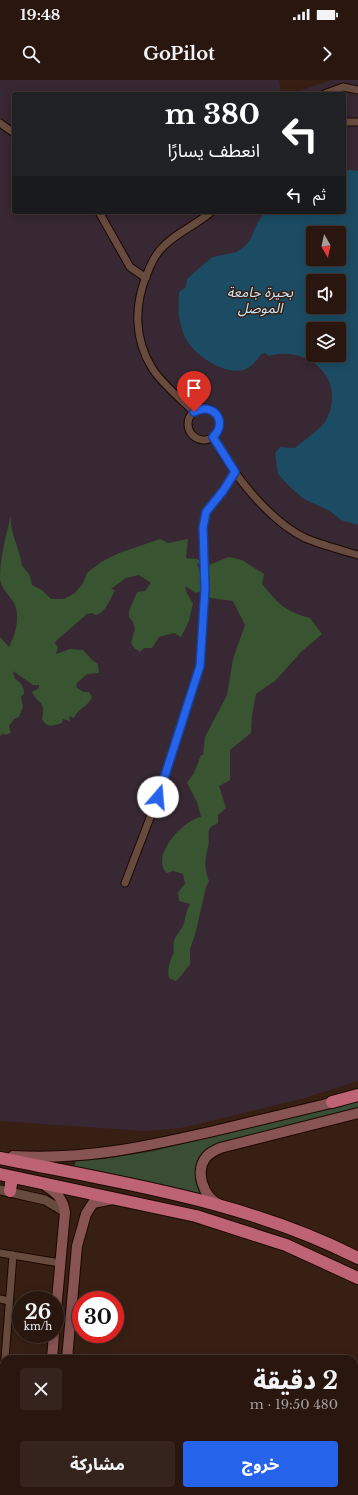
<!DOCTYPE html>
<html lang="ar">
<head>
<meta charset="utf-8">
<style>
	:root { --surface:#29170f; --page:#35241d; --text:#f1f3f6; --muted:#a59f9e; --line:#45362f; --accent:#2563eb }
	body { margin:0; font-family:"Libre Baskerville","Noto Sans Arabic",serif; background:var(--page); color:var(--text); direction:rtl; height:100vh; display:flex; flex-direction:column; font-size:15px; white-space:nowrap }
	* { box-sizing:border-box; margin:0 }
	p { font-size:13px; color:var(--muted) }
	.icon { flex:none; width:22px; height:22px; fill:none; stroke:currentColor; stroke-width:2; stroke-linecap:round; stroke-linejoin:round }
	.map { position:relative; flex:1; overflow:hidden; direction:ltr }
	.drawer { position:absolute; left:0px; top:1275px; width:358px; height:140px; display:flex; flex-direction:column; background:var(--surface); border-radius:12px 12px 0 0; box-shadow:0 2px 10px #0003,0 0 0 1px var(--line); direction:rtl }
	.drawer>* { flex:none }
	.guide { position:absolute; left:12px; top:12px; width:334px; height:122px; border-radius:4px; box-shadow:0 2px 10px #0003,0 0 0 1px var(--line); direction:rtl; background:#202124; color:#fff; overflow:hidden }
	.needle { width:26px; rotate:171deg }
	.controls { position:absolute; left:306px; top:146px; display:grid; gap:8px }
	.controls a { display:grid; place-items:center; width:40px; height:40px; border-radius:4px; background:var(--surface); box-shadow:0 2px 10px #0003,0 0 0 1px var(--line); font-size:20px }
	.speed { position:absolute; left:12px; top:1211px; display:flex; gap:8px; font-size:20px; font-weight:700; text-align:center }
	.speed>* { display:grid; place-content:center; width:52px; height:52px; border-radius:50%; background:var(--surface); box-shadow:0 2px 10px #0003,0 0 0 1px var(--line); line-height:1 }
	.speed small { font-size:10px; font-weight:400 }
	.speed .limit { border:6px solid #d22; background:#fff; color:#111 }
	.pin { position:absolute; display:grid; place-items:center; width:34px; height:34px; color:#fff; margin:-41px -17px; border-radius:50% 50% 50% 0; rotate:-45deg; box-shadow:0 0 4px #0007 }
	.pin .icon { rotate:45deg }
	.me { position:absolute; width:44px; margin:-22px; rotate:18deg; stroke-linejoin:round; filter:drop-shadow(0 0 3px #0008) }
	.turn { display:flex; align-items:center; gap:14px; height:84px; padding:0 20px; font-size:18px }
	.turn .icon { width:52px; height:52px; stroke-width:2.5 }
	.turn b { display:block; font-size:28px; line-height:34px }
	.then { display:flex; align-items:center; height:38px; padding:0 20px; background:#0003; gap:8px; font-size:15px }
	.round { display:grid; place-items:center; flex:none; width:42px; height:42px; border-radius:4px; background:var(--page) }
	.headline { display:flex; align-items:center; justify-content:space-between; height:68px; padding:0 20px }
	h1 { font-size:24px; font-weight:800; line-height:30px }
	.action { display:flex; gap:8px; margin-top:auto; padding:8px 20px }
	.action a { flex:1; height:46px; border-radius:4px; background:var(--accent); color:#fff; font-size:16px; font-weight:800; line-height:46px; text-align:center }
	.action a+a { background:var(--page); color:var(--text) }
	.status { display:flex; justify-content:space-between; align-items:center; height:28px; padding:0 20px; background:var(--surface); direction:ltr }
	.status svg { height:11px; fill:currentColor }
	header { display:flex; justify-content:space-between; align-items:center; height:52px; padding:0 20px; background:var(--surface); font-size:18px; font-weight:800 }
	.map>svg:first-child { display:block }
	.education { fill:#372833; fill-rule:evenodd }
	.green { fill:#3a4d35 }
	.forest { fill:#395431 }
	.water { fill:#1b4c63; fill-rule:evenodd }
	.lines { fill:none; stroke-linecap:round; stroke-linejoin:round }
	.minor-casing { stroke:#1d0801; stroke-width:9 }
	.tertiary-casing { stroke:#1d0801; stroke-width:11 }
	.secondary-casing { stroke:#1d0801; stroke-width:12 }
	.trunk-casing { stroke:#1d0801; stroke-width:14 }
	.minor { stroke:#674b3f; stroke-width:7 }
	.tertiary { stroke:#674b3f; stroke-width:9 }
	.secondary { stroke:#875453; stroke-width:10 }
	.trunk { stroke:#be6374; stroke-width:12 }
	.route-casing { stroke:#184099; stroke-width:10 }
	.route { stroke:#2563eb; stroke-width:7 }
	.labels { text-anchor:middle; stroke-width:3; stroke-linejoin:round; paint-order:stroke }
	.water-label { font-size:14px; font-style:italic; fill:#cbe7f8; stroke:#371f14 }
</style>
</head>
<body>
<div class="status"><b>19:48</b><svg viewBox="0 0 49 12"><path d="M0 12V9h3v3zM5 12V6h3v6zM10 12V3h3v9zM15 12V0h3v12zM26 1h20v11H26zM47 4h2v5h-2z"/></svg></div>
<header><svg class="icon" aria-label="forward" viewBox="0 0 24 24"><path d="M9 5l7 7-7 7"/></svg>GoPilot<svg class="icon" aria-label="search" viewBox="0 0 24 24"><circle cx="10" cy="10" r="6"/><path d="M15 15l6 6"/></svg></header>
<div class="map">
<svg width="358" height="1415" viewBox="0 0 358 1415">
	<rect width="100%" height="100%" fill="#371f14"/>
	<path class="education" d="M0,0h279l2,14h-267v118h330v-118h-54l42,-14h26v1001l-57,18 -120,29 -36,3 -145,-10zM313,153h26v26h-26zM313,201h26v26h-26zM313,249h26v26h-26z"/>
	<path class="green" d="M358,1021v8l-146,37 -5,4 -6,42 -5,2 -122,-28 2,-5 28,-2 49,-8z"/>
	<path class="forest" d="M11,435c-1,16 5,26 9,41 1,3 1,7 2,9 6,10 8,6 10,20l10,5 9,9h13l11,-6 8,-10 4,-10 14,-11 18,-9 41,-14 8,4 20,-4 -2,19 10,1 8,2 -7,3 8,18 -1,-15 25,-10 13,3 22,14 -2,10c16,19 23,28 48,34l12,16 -21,18 -25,28 -20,14 -4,21 -1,18 -21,17v30l-11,6 7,22 -8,7v8c-3,2 -6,2 -8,5 -3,5 0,13 -2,19 -3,12 -4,22 1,34l-3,6 -11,48 -5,14v15l-9,12 -5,5 -7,-3c-2,-8 1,-19 5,-25 -3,-18 6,-18 10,-30 2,-8 2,-12 6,-19l-11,-3 -1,-9 7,-8 -2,-10 -10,-3 -6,2c-18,-16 17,-54 34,-56l-4,-15 -10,-19 7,-10 7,-18h2l2,-18 22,-42 6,-36 12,-34 -12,-24 -29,-4 1,-8 -9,4 -11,-7 2,8 6,9 -4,18 -8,16 -7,-4 -15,4 -7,11h-8l-4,4 -6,-4 -3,-5 4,-14 -2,-7 -4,-5v-6l8,-19 8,-1 6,-8 -12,-8 -13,3 -15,11 4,1c-4,8 -10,24 -20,25l-3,-2 -5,1 -31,27 -1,3 3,3 -2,7 14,-5 13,1 9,10 6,4 1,9 -12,1 -10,9 -1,4 7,5h6l3,5c-4,10 -14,11 -18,21l-5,-2 1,5 -7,-2 -1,4c-9,3 -15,5 -20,-4 4,-19 -3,-13 -10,-27l7,-4v-3h-6l-20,-14 2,8c6,3 9,8 9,15l-3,3 2,10 -4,10 -5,2 -5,7 2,7 -6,2 -2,-2 -3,3v-99l9,10c6,-12 12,-31 5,-44 -5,-8 -13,-15 -14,-24 0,-22 6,-43 11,-64z"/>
	<path class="water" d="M351,90l7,1v354l-17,-5 -11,-9 -26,-12 -14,-12 -12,-13 -3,-21 5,-6 15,1c9,-8 22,-16 30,-26 4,-6 7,-16 7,-24 1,-32 -34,-51 -63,-42l-4,-3 -4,1c-4,6 -8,11 -15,15 -20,8 -53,-14 -61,-32 -7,-15 -7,-28 -6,-45l7,-5 1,-8 18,-16 8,-6 24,-5 9,-7 5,-7 6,-14 8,-12h79v-41zM313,153h26v26h-26zM313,201h26v26h-26zM313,249h26v26h-26z"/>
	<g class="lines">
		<g class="minor-casing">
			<path id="minor" d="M324,14l19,-7 15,3
				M344,42h14
				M0,43l14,10
				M99,132l31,55 16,11
				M188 344a16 16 0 1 1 32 0a16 16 0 1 1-32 0Z
				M194,332c-14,-14 -32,-28 -42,-44 -18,-29 -18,-63 -5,-94 3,-8 7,-17 13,-24 13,-16 35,-24 51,-38
				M213,357c19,36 55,83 92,101 17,7 36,12 53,17
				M125,803l33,-86 42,-131 5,-77 -2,-61 3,-16 17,-21 12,-19
				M0,1173l60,10
				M0,1219l9,2
				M5,1279l8,-104
				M0,1289l4,-6
				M0,1341l4,2
				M0,1397l4,4
				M15,1411l4,4
				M97,1411l5,4"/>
		</g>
		<g class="tertiary-casing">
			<path id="tertiary" d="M0,1110l45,10 20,12"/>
		</g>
		<g class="secondary-casing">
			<path id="secondary" d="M13,1076c73,4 131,-9 201,-25 42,-10 83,-20 125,-30
				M46,1106c11,7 17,13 19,26l-10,110
				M220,1125c-17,-8 -26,-34 -13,-49 4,-4 9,-6 13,-8l138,-35
				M52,1279l2,-25
				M67,1279l10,-113 9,-32 7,-11 20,-4
				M0,1363l4,-4
				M0,1385l4,-4"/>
		</g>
		<g class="trunk-casing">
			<path id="trunk" d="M332,1022l26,-7
				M0,1078c121,25 247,43 358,100
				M0,1094l196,42 90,29 72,33
				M10,1111l2,-14"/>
		</g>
		<use href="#minor" class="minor"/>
		<use href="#tertiary" class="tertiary"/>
		<use href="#secondary" class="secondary"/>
		<use href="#trunk" class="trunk"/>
	</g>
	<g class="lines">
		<g class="route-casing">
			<path id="route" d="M158,717l42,-131 5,-77 -2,-61 3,-16 17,-21 12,-19 -22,-35c16,-15 0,-36 -19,-25"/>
		</g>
		<use href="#route" class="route"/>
	</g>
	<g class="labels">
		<g class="water-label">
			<text x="260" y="217">بحيرة جامعة<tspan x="260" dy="16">الموصل</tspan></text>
		</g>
	</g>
</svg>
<div class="controls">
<a><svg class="needle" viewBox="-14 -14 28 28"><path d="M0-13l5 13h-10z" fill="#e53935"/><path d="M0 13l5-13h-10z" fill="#a59f9e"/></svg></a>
<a><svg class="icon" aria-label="sound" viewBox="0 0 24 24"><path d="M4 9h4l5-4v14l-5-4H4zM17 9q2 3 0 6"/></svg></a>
<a><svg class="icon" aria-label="layers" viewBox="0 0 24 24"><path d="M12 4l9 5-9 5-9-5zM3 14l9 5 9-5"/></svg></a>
</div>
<div class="speed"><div>26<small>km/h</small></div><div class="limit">30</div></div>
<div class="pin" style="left:194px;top:332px;background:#d93025"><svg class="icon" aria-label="arrive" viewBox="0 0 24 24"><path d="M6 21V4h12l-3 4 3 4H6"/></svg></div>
<svg class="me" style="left:158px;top:717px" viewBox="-20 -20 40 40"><circle r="19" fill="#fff"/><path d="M0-13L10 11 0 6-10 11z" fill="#2563eb"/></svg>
<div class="guide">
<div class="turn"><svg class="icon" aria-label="left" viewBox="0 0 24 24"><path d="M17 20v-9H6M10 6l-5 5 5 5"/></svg><div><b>380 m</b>انعطف يسارًا</div></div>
<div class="then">ثم<svg class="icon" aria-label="left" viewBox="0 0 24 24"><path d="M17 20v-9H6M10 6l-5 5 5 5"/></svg></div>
</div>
<section class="drawer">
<div class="headline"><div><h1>2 دقيقة</h1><p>480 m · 19:50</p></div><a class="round"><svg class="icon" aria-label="close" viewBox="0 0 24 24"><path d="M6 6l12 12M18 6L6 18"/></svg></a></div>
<div class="action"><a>خروج</a><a>مشاركة</a></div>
</section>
</div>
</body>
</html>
